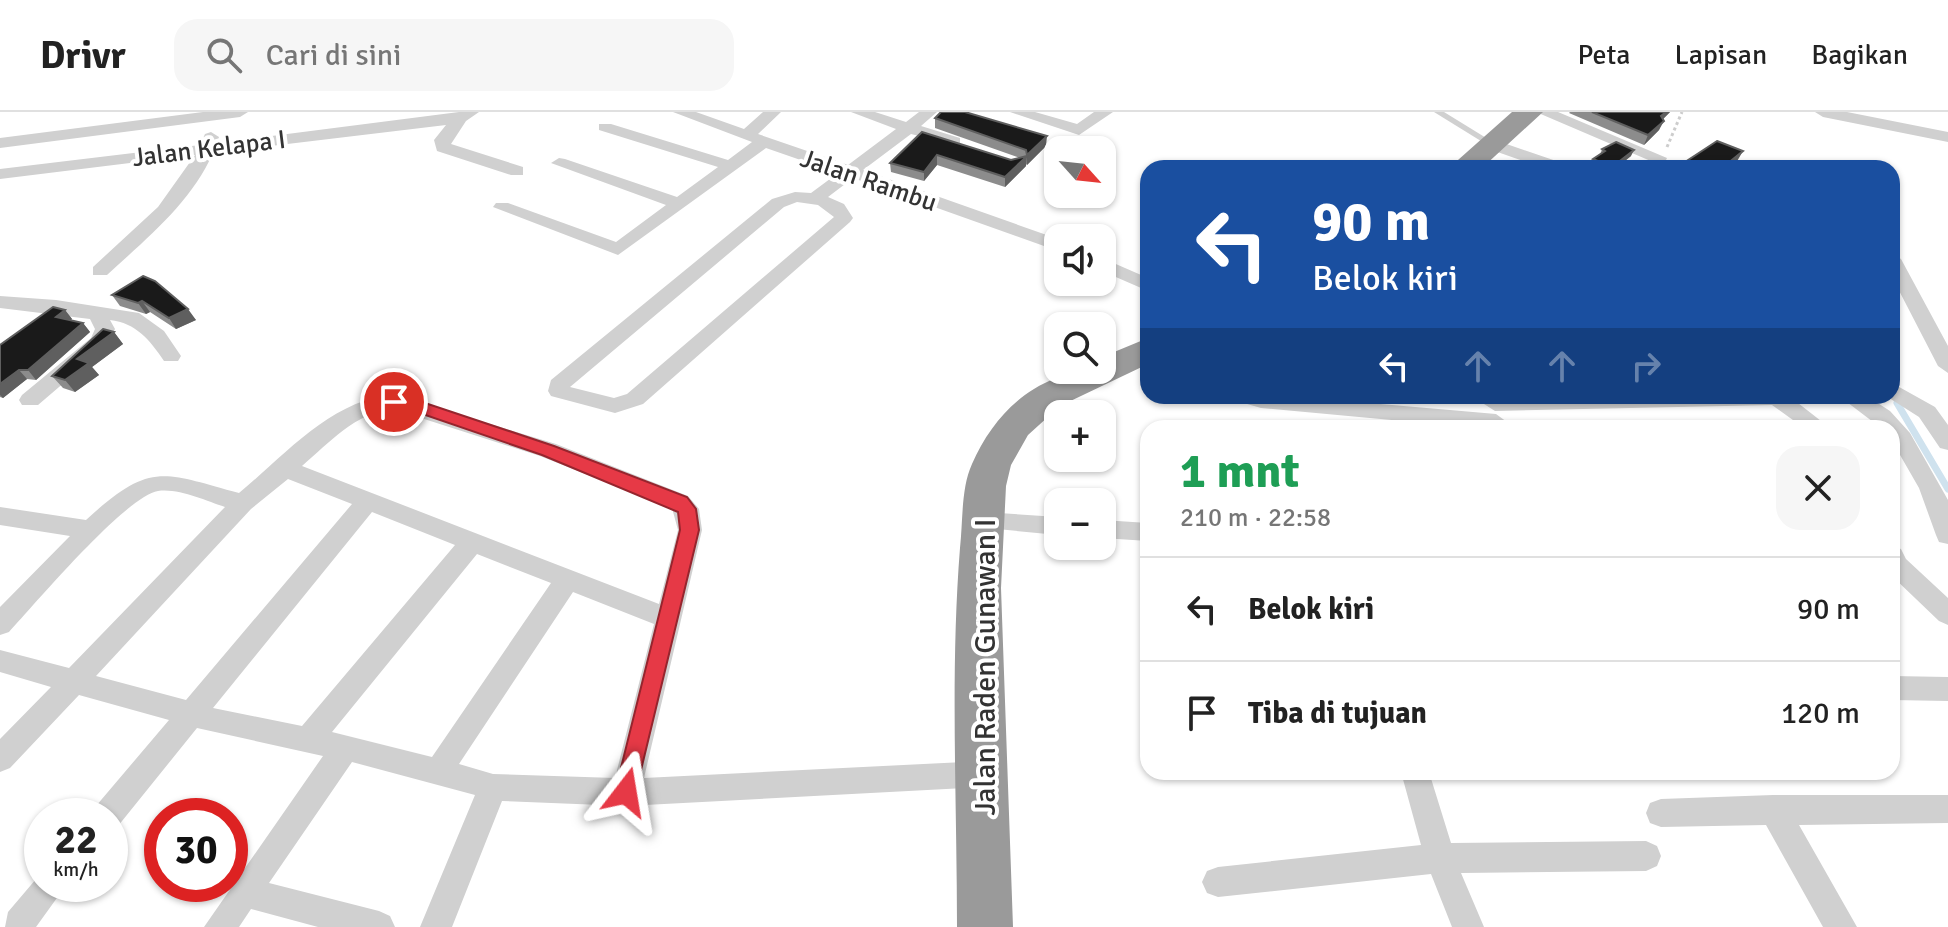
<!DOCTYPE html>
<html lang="id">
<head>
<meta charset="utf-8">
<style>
	:root { --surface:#fff; --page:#f6f6f6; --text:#222; --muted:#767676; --line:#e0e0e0 }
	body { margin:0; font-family:Signika,sans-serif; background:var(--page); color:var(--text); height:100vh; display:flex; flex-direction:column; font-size:30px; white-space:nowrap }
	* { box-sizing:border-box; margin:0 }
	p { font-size:26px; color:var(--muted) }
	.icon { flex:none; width:44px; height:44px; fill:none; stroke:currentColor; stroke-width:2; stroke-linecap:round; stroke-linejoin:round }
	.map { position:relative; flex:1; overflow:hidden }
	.sheet { position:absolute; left:1140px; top:308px; width:760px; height:360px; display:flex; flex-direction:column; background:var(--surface); border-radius:24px; box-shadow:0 2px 6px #0004 }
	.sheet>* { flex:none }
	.hud { position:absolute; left:1140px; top:48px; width:760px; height:244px; border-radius:24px; box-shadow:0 2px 6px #0004; background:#1a4fa0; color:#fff; overflow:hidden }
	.needle { width:52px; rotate:117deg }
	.tools { position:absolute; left:1044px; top:24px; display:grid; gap:16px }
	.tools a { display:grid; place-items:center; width:72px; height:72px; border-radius:16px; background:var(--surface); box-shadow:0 2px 6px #0004; font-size:40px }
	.speed { position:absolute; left:24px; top:686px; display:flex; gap:16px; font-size:40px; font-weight:700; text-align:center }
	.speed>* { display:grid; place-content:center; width:104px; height:104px; border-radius:50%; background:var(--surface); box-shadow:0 2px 6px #0004; line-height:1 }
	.speed small { font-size:20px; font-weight:400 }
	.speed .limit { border:12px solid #d22; background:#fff; color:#111 }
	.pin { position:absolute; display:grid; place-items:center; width:68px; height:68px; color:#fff; margin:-34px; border:4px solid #fff; border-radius:50%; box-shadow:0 2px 8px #0007 }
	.me { position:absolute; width:88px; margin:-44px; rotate:14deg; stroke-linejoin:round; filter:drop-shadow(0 0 6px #0008) }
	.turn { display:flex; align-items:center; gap:28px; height:168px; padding:0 40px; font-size:36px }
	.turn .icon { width:104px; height:104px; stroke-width:2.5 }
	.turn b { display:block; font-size:56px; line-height:68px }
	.lanes { display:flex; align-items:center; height:76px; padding:0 40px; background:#0003; justify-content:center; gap:40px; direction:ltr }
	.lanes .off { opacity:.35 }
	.round { display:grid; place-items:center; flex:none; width:84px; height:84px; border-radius:24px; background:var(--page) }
	.headline { display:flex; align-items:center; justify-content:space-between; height:136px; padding:0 40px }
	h1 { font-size:48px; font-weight:700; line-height:60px; color:#1e9e55 }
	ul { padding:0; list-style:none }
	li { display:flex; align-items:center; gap:24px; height:104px; padding:0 40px; border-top:2px solid var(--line) }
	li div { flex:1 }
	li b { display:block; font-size:30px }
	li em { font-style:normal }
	header { display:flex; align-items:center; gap:48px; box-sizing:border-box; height:112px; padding:0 40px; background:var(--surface); border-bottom:2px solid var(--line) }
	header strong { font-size:38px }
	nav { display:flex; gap:44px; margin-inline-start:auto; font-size:28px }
	.search { width:560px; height:72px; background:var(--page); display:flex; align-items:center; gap:20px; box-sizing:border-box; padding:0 28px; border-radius:24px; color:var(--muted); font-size:30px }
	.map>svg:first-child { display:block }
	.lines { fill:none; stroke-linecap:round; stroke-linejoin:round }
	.stream { stroke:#cfe2ee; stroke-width:7 }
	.path { stroke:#cdcdcd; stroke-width:3; stroke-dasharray:3 3; stroke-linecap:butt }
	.lane { fill:#d0d0d0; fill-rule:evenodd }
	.street { fill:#d0d0d0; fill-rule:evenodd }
	.highway { fill:#9a9a9a; fill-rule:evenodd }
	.wall { fill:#8c8c8c }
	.shaded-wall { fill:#5f5f5f }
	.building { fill:#1a1a1a; stroke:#5f5f5f; stroke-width:2 }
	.route { fill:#e63946; stroke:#96252e; stroke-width:2 }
	.labels { text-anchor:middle; stroke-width:8; stroke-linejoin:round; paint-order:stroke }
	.far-street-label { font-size:26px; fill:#333; stroke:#fff }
	.street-label { font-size:30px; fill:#333; stroke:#fff }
</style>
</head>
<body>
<header>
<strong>Drivr</strong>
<div class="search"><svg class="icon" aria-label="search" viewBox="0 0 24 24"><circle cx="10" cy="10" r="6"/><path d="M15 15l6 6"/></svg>Cari di sini</div>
<nav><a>Peta</a><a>Lapisan</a><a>Bagikan</a></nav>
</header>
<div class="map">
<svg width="1948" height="815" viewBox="0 0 1948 815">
	<rect width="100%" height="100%" fill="#fff"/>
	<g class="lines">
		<path class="stream" d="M1897,291l51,86"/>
		<path class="path" d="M1667,35l15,-35"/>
		<path class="lane" d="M1434,0h10l52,32 -7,2z"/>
		<path class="street" d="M203,0h45l-8,5 -240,31v-10z
			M459,0h20l-13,9 -15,23 72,23v8h-12l-74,-24 -3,-11 12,-15 -233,28c-22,50 -67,86 -106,122h-14v-8l65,-60 37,-52 -195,24v-10l200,-24 5,-11 6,-2 8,5 -2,6z
			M673,0h23l48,17 19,-17h18l-23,22 90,31 48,-36 -45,-17h24l31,10 13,-10h18l-16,14 39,12v8l-49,-12 -48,36 195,69v12l-205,-73 -25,19 16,7 9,14 -3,4 -207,182 -28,9 -64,-17 -3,-5 3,-11 221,-181 23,-7 16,1 27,-20 -72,-25 -148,107 -125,-48 3,-4h12l108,39 50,-37 -115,-42 8,-5 6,1 112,38 41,-30 -119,-37v-6h12l117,36 24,-18zM797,90l21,3 16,12 -207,177 -13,4 -44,-11 214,-180z
			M1010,0h25l42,12 17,-12h19l-34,23z
			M1536,0h22l109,46 -2,4h-12z
			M1815,0h32l101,20v10l-125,-25z
			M1492,27l73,25 3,4h-25l-57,-20 -2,-4z
			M1892,141l9,6 47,87v27l-10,-7 -46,-89z
			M1102,146l46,20v13l-46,-20z
			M0,184l56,4 83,13 25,18 17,25 -3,5h-14c-14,-21 -28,-38 -54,-41l5,9 -8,17 -69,59h-16l-3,-5 3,-5 69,-57 4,-9 -5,-10 -90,-11z
			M1892,271l43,24 13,18v25l-8,-2 -21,-31 -33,-21h6z
			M394,283l162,49 132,52 11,13 3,21 -58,248 340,-17 10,4 4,9 -4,9 -10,4 -358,19 -124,-5 -50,126h-32l55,-132 -123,-33 -83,121 110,28 11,5 5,11h-77l-67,-18 -12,18h-35l119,-171 -126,-28 -79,98 -8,3v-13h-18l4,-10 73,-86 -90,-25 -69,73 -10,4v-33l51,-52 -51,-15v-22l69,18 156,-161c-19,-6 -46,-19 -67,-16 -32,5 -122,112 -149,141l-9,3v-28l70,-71 -70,-11v-18l86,13c64,-59 76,-48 153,-27 45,-37 94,-95 155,-98zM393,297l147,47 132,52 6,22 -19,74 -357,-138c27,-23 54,-54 91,-57zM288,367l64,25 -166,196 -90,-24 155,-167zM372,400l83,33 -153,181 -89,-18zM477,442l74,29 -119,174 -100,-25zM573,480l81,32 -39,154 -122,-4 -34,-10z
			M1234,284h54l208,18 11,8 -5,6h-24l-217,-20 -24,-7z
			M1789,284l41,32h-26l-32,-23 -277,6 -11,-7 11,-7z
			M1839,284h28l23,15 20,22 38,67v44l-9,-2 -3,-7 -17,-47 -27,-47v-13h-11z
			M984,400l74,5v18l-82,-8 -4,-6 4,-6z
			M1102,408l46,3v18l-46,-3z
			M1892,434l9,3 5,10 42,39v27l-9,-4 -47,-45z
			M1892,564l56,1v24l-56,-1z
			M1401,660h28l22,71 195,-2 11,5 4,10 -4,10 -11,5 -185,2 23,54h-32l-21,-53 -213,23 -11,-4 -5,-11 5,-11 11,-4 203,-22z
			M1773,683h175v28l-149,2 58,102h-34l-57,-102 -105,2 -11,-4 -4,-10 4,-10 11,-4z
			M42,760v12h25l-31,43h-31l3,-15z"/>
		<path class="highway" d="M1512,0h31l-61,56h-33z
			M1148,226v26l-88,42 -32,29 -17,30 -5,21 -5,102 12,339h-56c0,-126 -7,-254 3,-379 3,-27 1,-60 12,-84 24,-55 69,-94 130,-94v-13z"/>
	</g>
	<path class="wall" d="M1570,0h100l-7,7 -4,11 -15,15 -75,-32z
		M935,6l111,28 -19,19 -1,-1v2l-21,21 -68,-22 -13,16 -33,-9 -1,-9 32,-31 89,28 9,-2 -85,-30z
		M1602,37l29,7 -15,12h-18l-7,-3 2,-6 7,-4z
		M143,164l53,44 -20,9 -26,-17 -4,2 -26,-8 -8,-11z
		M65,198l7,9 -1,1 12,3 7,9 -54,48 -9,-1 -24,19 -3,-1v-52z
		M114,220l9,12 -31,23 7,8 -24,17 -12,-4 -11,-12z"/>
	<path class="shaded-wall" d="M1666,0h4l-14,14 5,-10z
		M1664,9l-5,9 -15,15 4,-10z
		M1047,24l-1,10 -19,19v-10z
		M1634,38l-3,6 -15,12h-4z
		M1743,39l-7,12 -7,5h-7z
		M937,43v10l-13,16v-9z
		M1027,44l-1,10 -21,21v-10z
		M142,189l8,11 -4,2 -8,-11z
		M188,197l8,11 -20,9 -7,-11z
		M65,198l7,9 -9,7 -7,-9z
		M83,211l7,9 -54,48 -8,-10z
		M114,220l9,12 -31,23 7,8 -24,17 -10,-12 12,-21z
		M19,258l8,9 -24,19 -3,-3v-11z"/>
	<path class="building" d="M941,0h24l82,24 -20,19 -1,-5 -91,-32z
		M1592,0h74l-5,4 3,5 -16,14z
		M922,20l89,28 16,-4 -22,21 -68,-22 -13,17 -34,-9z
		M1717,29l26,10 -21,17h-46z
		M1616,30l18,8 -22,17 -19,-8 12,-8 -3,-2z
		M143,164l12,5 33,28 -19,9 -27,-17 -4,2 -26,-8z
		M53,195l12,3 -9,7 27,6 -55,47h-9l-19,14v-39z
		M103,217l11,3 -37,27 12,4 -24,17 -13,-4z"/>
	<path class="route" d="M394,284l22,4 138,46 133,51 9,12 3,21 -65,269 -8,3 -8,-3 -3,-7 65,-262 -2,-18 -136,-57 -134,-46 -20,-3v-8z"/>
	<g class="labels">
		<g class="far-street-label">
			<text transform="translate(209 36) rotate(-7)" y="9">Jalan Kelapa I</text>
			<text transform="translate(869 68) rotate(19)" y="9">Jalan Rambu</text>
		</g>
		<g class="street-label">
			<text transform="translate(985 555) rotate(-90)" y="10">Jalan Raden Gunawan I</text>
		</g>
	</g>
</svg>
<div class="tools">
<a><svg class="needle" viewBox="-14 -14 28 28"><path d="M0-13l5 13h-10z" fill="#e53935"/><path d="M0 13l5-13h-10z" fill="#767676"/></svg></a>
<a><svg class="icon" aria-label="sound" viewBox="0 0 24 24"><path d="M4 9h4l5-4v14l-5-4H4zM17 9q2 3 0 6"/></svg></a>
<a><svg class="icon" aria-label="search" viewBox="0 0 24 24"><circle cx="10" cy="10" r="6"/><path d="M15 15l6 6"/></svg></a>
<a>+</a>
<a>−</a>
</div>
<div class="speed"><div>22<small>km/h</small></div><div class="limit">30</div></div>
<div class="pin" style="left:394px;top:290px;background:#d93025"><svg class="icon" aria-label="arrive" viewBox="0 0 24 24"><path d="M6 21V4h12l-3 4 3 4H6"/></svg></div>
<svg class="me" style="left:626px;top:680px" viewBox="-20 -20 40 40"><path d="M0-17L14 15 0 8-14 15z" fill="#e63946" stroke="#fff" stroke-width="4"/></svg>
<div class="hud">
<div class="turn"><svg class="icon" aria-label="left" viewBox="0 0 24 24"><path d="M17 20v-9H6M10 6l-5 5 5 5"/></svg><div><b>90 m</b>Belok kiri</div></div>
<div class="lanes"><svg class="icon" aria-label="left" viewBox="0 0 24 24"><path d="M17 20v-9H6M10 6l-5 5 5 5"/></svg><svg class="icon off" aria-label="ahead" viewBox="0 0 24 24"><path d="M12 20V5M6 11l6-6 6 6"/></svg><svg class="icon off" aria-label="ahead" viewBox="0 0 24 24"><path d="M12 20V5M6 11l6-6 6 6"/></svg><svg class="icon off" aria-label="right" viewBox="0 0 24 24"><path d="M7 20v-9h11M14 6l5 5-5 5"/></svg></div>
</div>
<section class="sheet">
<div class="headline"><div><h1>1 mnt</h1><p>210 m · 22:58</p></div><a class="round"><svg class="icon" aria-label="close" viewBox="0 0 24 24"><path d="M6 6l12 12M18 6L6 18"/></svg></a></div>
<ul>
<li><svg class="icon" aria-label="left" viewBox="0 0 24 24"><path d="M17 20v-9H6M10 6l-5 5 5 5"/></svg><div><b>Belok kiri</b></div><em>90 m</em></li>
<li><svg class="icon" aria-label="arrive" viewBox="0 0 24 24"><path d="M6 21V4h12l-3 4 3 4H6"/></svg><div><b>Tiba di tujuan</b></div><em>120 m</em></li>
</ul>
</section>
</div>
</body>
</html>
